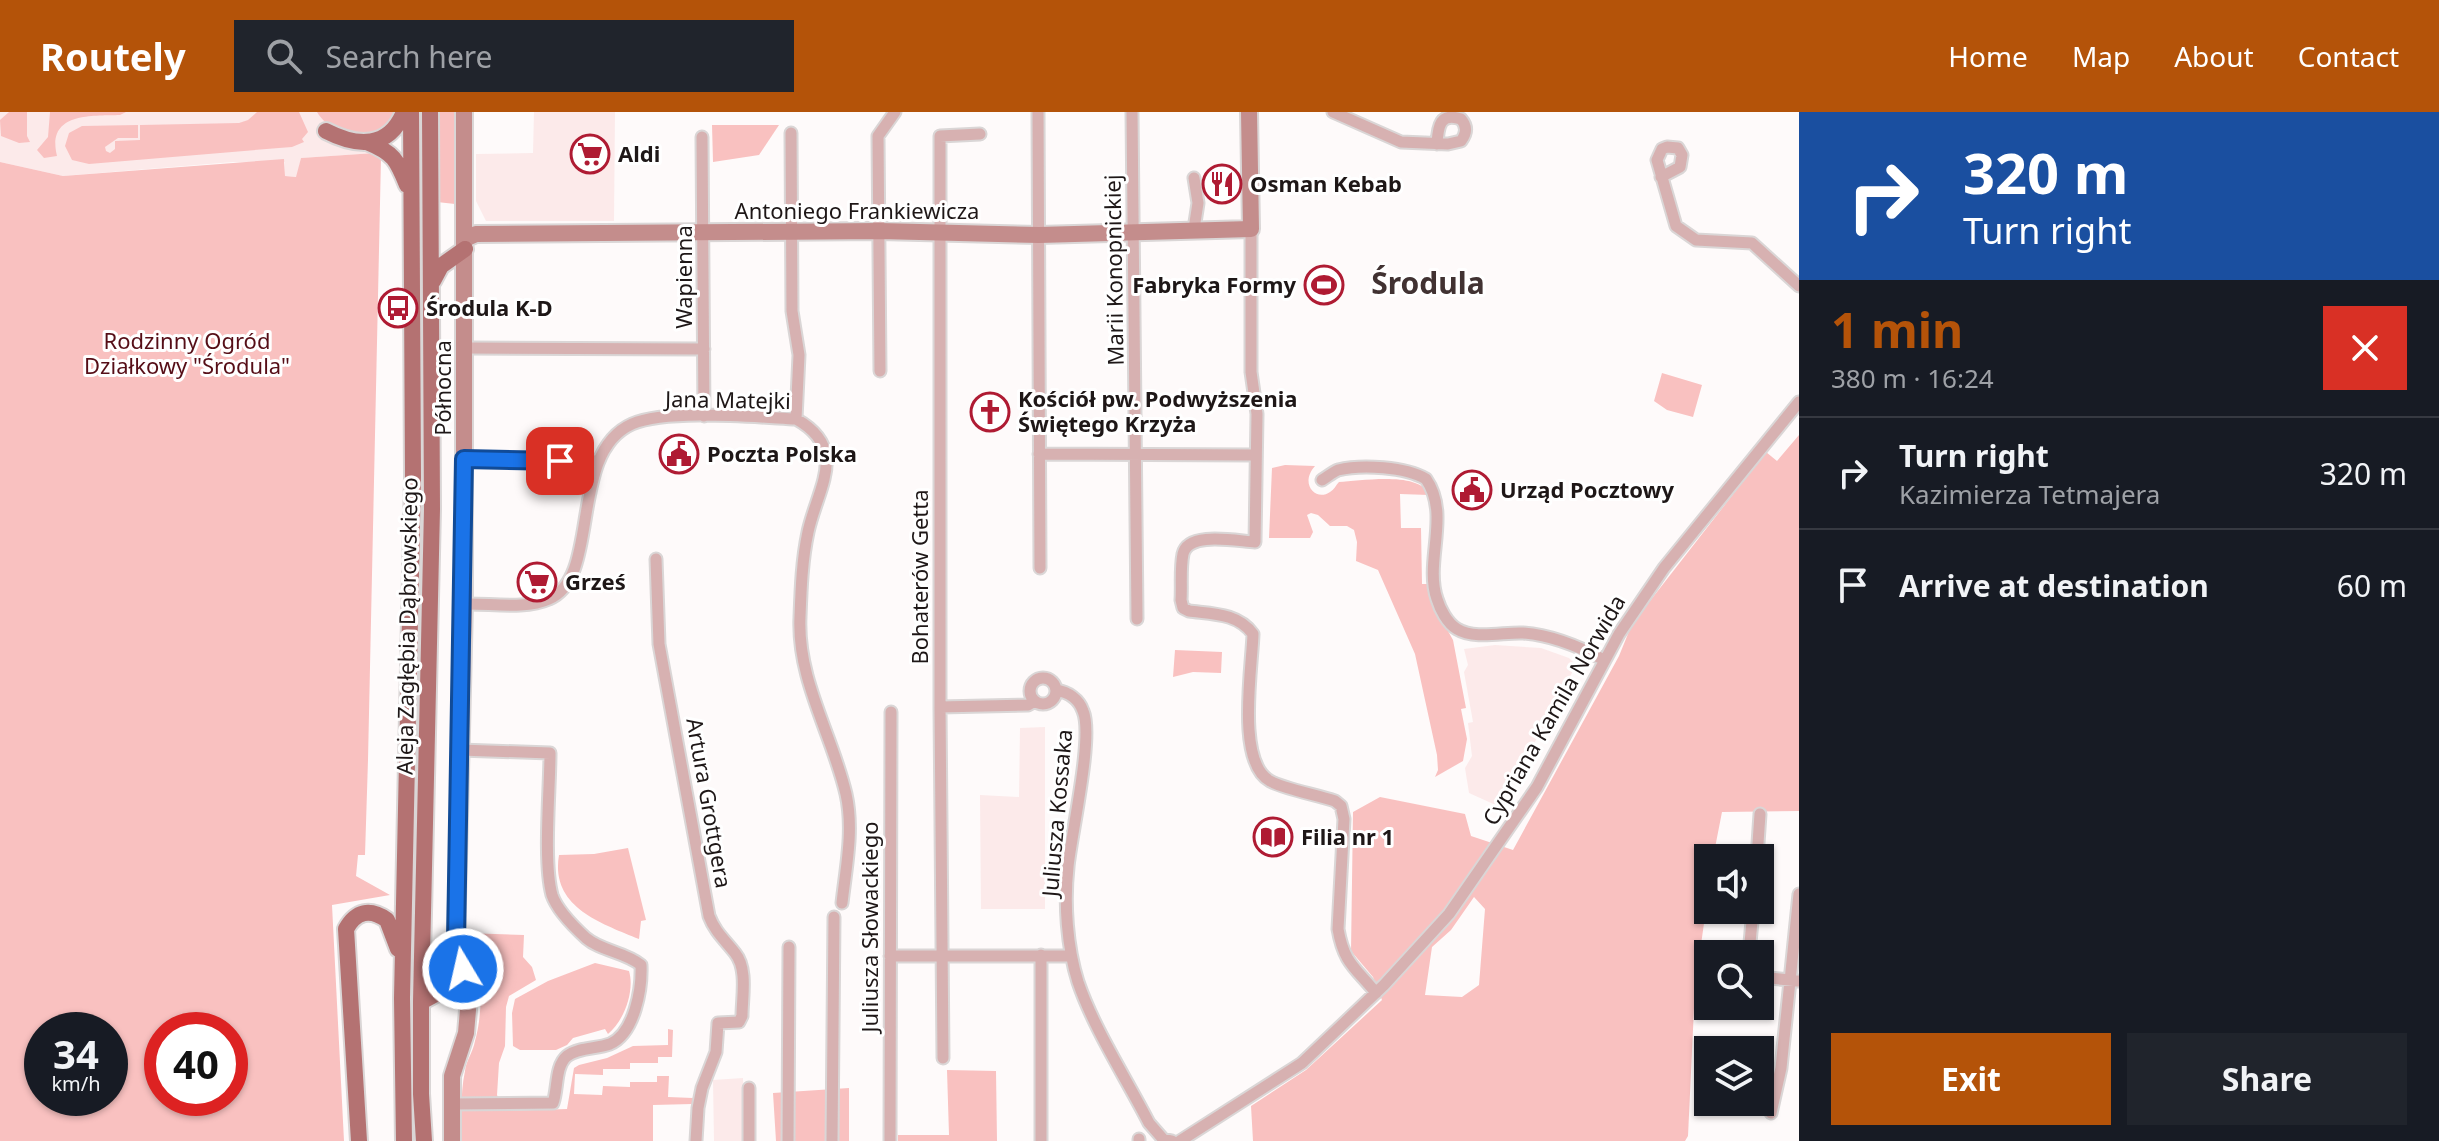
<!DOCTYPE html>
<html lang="en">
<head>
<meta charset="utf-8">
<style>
	:root { --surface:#171b24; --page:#20242c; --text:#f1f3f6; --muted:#9ea1a6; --line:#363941; --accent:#b45309 }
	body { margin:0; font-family:"Noto Sans",sans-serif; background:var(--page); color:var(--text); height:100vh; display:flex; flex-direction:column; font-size:30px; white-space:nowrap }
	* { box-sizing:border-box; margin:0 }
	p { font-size:26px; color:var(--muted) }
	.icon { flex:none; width:44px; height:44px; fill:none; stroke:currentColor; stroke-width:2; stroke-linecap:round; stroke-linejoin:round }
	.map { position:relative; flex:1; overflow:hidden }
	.details { display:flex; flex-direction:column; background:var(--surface); width:640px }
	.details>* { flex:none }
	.guide { background:#1a4fa0; color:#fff; overflow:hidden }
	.buttons { position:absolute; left:1694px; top:732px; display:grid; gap:16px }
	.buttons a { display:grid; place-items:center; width:80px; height:80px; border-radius:0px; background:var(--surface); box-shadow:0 2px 6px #0004; font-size:40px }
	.speed { position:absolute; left:24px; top:900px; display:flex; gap:16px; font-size:40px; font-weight:700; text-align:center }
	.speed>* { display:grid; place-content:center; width:104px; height:104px; border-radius:50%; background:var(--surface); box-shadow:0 2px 6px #0004; line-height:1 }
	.speed small { font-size:20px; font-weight:400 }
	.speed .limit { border:12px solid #d22; background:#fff; color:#111 }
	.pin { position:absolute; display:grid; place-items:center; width:68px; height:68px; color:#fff; margin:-34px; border-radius:16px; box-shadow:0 4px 12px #0006 }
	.me { position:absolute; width:88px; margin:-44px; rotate:351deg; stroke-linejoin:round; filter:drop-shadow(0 0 6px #0008) }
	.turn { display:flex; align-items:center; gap:28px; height:168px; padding:0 32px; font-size:36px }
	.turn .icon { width:104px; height:104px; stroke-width:2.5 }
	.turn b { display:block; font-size:56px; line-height:68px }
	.round { display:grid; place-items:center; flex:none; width:84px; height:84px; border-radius:0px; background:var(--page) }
	.overview { display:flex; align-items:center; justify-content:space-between; height:136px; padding:0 32px }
	h1 { font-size:48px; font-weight:700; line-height:60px; color:var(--accent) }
	.cta { display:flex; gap:16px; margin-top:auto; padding:16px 32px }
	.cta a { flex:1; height:92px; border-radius:0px; background:var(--accent); color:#fff; font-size:32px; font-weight:700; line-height:92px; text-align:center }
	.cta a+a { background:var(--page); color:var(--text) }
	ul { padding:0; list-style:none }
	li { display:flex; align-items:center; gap:24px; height:112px; padding:0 32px; border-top:2px solid var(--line) }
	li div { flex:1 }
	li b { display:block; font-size:30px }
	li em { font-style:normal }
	header { display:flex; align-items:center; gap:48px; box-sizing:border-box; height:112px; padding:0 40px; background:var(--accent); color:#fff }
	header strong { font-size:38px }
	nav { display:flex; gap:44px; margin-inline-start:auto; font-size:28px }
	.search { width:560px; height:72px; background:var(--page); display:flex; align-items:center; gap:20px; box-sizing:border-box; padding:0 28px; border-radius:0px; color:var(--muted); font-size:30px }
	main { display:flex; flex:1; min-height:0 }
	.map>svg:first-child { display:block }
	.built { fill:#fceaea }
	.green { fill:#f9c1c0; fill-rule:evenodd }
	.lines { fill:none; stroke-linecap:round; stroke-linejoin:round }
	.street-casing { stroke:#dad6d6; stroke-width:15 }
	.secondary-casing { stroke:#dad6d6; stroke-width:20 }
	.primary-casing { stroke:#dad6d6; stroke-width:20 }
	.street { stroke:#d7b1b1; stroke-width:11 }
	.secondary { stroke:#c48d8c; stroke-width:16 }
	.primary { stroke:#b47272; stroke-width:16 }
	.route-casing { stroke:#114b97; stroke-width:20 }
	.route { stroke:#1a73e8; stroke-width:14 }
	.labels { text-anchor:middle; stroke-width:6; stroke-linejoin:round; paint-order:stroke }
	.poi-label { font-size:22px; font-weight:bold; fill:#1e1717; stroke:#fff; text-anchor:start }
	.street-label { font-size:22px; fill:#1e1717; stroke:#fff }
	.park-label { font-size:22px; fill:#560e17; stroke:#fff }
	.district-label { font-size:30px; font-weight:bold; fill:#413232; stroke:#fff }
</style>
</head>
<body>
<header>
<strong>Routely</strong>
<div class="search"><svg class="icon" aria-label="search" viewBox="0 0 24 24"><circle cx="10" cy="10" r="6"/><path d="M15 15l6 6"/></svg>Search here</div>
<nav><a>Home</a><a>Map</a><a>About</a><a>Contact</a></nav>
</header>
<main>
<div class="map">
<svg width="1799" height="1029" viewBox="0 0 1799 1029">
	<rect width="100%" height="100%" fill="#fefafa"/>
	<path class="built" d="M0,0h398l-23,41 -74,5 -4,19 -12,-1v-14h-52l-170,14 -63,-14z
		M534,0h81l-1,109h-128l-10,-20v-47l57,-1z
		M1495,533l46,3 28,10 5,5v6l-74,138 -31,-14 -4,-25 7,-12 -4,-33 5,-1 -9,-50 4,-7 -4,-16z
		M1045,615v182h-64l-1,-114 39,2 1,-69z
		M743,966l1,63h-30l-1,-61z"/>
	<path class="green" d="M9,0h18v24l3,6 -11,1 -18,-7 -1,-16z
		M50,0h76l-6,3c-28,1 -74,-3 -63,41l-13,2 -7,-8 11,-13z
		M257,0h42l9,20 -6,7 2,3 -12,5 -13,1 -190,16 -17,-4 -7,-14 4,-13 13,-7 56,-1v13h-20l-13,9 1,4 4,2 5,-4v-8l25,-1v-15l99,-2 9,-3z
		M317,0h81l-12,18c-24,6 -54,7 -69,-18z
		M437,0h19l-1,92 -18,-2z
		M712,13h67l-20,30 -46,7z
		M375,41l6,4 -13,603 -3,95h-7l-2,21 34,19 -58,10 12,236h-344v-979l63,14 221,-17 1,17 11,1 5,-19zM42,918h68v68h-68zM162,918h68v68h-68z
		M1662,261l40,12 -9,32 -26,-7 -13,-9z
		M1799,323v376l-77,1 -9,46h-5v37l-13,92 -7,149 -3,5h-432l-2,-35 55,-36 76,-70 -9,-23 -22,-26 2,-139 27,-15 85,17 6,22 42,14 106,-194 13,-32 134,-172 11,9zM1474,785l11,12 -6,76 -17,12 -37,-2 7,-48 19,-17z
		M1285,353l30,1c-16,18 1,36 15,26 4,-2 6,-7 9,-10 22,-1 81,-11 90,13l-29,-1 1,34h20l1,56h8l9,31 14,25 13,68 -5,1 6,30 -4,22 -28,16 3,-7 -1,-15 -22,-101 -37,-84 -22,-9 1,-19 -3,-12 -7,-4h-17l-12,-11 -7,-2 -4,2 6,17 -3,6h-41l3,-70z
		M1175,538l47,2 -1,21 -28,-1 -20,5z
		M628,736l18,72 -5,1 -2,18c-38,-16 -89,-32 -80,-84l35,-1z
		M465,821l59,2 -1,22 9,10 4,13 -27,16 -3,11 -1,39 -6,17 -2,32 7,16 63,-2 7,-41 5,-3 28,-7 26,-12 35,-1v-16l5,1 -1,27h-14v6h-28v6h-27v6l-28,-1 -1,20 28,1 1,-9 27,1v-5h27v-6h12l-1,21 25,1 -1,6 -39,1v36h-191c0,-23 -2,-47 3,-70 1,-10 8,-19 10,-30 6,-20 11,-70 -6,-85z
		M595,851l34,8c6,20 -5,50 -21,63l-3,-5 -32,9 -6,7 -11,5h-36l-7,-4 -1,-33 3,-14 33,-18z
		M947,958l49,1 1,70h-99v-6h51z
		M849,976v53h-73l-3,-48z"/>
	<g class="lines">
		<g class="street-casing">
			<path id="street" d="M1038,0l2,456
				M1132,0l5,507
				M1333,0l68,30 47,2 13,-3c6,-8 6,-15 0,-22 -21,-7 -23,7 -24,25
				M791,21l1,178 7,44 -3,64
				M702,25l2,279
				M1661,65l19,-10 2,-12 -4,-7 -11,-1 -5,2 -5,11 19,66 20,14 56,3 47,43
				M1194,117l4,-26 -4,-25
				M1251,117v143l6,42 -2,128c-19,-1 -67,-11 -72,12 -3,15 -1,32 -2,46l2,8 6,3c23,3 49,2 64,23 -1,34 -17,128 17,147 14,8 48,14 65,20l6,5 3,13 -6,110c6,35 18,39 38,64
				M466,236l238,1
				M880,259l-2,-235 17,-24
				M1039,342l217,1
				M464,347l134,2
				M1322,368c5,-3 11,-8 16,-10 24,-6 68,-3 88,9 25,36 -2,82 11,120 3,10 10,24 20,30 18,11 47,3 66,4 29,2 57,14 81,27
				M656,447l3,85 50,272c6,16 16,24 26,37 13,16 7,44 7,63l-3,6 -21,1 -2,29 -14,36 -4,20 -2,33
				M464,492c25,-1 61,6 85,-5 53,-22 18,-146 83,-175 35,-15 124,-7 164,-5 54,30 21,70 12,113 -6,28 -7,57 -8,85 -3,63 32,117 46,177 8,36 0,73 -4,109
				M1030 579a13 13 0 1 1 26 0a13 13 0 1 1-26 0Z
				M1056,578c12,2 23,9 27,21 11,25 -12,124 -15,156 -4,36 -1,80 10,115 16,47 48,96 71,141l14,16 9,2
				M940,595l88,-2 7,-4
				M1757,746l3,-44
				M1749,842l4,-44
				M890,844h181
				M1705,860h3
				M1760,865l39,4
				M943,946l-3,-351v-571l40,-2
				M451,992l102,-1c5,-14 2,-37 14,-47 12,-9 30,-7 43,-12 25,-11 32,-56 31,-79 -16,-13 -40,-14 -55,-27 -12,-11 -29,-28 -34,-43 -9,-33 -2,-105 -2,-142l-90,-3
				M1771,1001l10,-45 18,-174
				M749,1029v-53
				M788,1029l1,-194
				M832,1029l2,-224
				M890,1029l1,-429
				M1041,1029v-186
				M1139,1029v-2
				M1180,1029l122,-78 82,-78 65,-71 88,-127 82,-153 45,-66 135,-166"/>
		</g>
		<g class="secondary-casing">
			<path id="secondary" d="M465,127l11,-5 404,-3 159,4 212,-6 -2,-117
				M452,1029v-65l14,-43 2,-23 -12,-68 8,-338v-492"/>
		</g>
		<g class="primary-casing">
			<path id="primary" d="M326,19c31,16 63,18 78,-19
				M367,30c27,11 30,18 40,43
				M433,169l8,-15 24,-17
				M421,890l24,-13 21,-3
				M359,1029l-13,-212c10,-18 24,-21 41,-9l11,29
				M404,1029l-2,-143 11,-521 -2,-365
				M424,1029l-3,-47v-92l11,-493 -2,-397"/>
		</g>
		<use href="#street" class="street"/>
		<use href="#secondary" class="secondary"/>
		<use href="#primary" class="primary"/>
	</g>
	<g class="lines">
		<g class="route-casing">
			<path id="route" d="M463,857l-7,-27 8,-483 96,2"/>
		</g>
		<use href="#route" class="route"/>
	</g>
	<defs>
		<g id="supermarket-ring" transform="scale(2)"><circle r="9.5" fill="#fff" stroke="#af1b33" stroke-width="1.5"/><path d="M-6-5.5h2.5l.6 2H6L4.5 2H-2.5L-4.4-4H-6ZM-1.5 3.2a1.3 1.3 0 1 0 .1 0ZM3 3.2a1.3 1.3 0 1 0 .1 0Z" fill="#af1b33"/></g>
		<g id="restaurant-ring" transform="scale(2)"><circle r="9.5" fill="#fff" stroke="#af1b33" stroke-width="1.5"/><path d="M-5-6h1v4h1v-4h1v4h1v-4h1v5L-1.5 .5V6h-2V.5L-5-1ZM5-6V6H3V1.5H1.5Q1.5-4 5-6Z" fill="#af1b33"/></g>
		<g id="stadium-ring" transform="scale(2)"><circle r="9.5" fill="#fff" stroke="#af1b33" stroke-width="1.5"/><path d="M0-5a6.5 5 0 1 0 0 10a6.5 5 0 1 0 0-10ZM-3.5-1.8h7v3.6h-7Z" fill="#af1b33"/></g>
		<g id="bus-ring" transform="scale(2)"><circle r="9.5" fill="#fff" stroke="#af1b33" stroke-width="1.5"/><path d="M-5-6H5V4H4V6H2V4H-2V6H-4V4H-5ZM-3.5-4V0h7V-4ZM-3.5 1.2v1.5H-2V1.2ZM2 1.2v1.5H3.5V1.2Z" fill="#af1b33"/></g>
		<g id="church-ring" transform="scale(2)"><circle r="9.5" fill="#fff" stroke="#af1b33" stroke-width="1.5"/><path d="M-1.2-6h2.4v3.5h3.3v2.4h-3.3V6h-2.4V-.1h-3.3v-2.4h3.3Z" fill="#af1b33"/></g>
		<g id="civic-ring" transform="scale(2)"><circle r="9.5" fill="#fff" stroke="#af1b33" stroke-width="1.5"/><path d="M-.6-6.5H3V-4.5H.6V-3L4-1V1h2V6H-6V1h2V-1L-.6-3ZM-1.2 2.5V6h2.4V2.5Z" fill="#af1b33"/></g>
		<g id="library-ring" transform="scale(2)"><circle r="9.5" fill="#fff" stroke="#af1b33" stroke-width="1.5"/><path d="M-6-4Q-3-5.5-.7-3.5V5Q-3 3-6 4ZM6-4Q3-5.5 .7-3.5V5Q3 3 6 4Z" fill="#af1b33"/></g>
	</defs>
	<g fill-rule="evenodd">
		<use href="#supermarket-ring" x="590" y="42"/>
		<use href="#restaurant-ring" x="1222" y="72"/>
		<use href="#stadium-ring" x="1324" y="173"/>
		<use href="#bus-ring" x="398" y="196"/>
		<use href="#church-ring" x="990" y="300"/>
		<use href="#civic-ring" x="679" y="342"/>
		<use href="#civic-ring" x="1472" y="378"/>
		<use href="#supermarket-ring" x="537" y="470"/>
		<use href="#library-ring" x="1273" y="725"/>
	</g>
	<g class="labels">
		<g class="poi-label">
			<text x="618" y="50">Aldi</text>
			<text x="1250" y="80">Osman Kebab</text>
			<text x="1296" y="181" text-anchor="end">Fabryka Formy</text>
			<text x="426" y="204">Środula K-D</text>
			<text x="1018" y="295">Kościół pw. Podwyższenia<tspan x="1018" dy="25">Świętego Krzyża</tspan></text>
			<text x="707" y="350">Poczta Polska</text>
			<text x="1500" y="386">Urząd Pocztowy</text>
			<text x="565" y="478">Grześ</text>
			<text x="1301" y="733">Filia nr 1</text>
		</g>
		<g class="street-label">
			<text x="857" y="107">Antoniego Frankiewicza</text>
			<text transform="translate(1114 158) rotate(-91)" y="8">Marii Konopnickiej</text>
			<text transform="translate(684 165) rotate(-90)" y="8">Wapienna</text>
			<text transform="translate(443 276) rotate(-90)" y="8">Północna</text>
			<text transform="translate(728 288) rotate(1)" y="8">Jana Matejki</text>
			<text transform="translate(920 465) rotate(-90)" y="8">Bohaterów Getta</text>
			<text transform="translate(407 514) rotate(-89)" y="8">Aleja Zagłębia Dąbrowskiego</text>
			<text transform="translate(1554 598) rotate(-60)" y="8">Cypriana Kamila Norwida</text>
			<text transform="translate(709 691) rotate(80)" y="8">Artura Grottgera</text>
			<text transform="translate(1057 701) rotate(-85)" y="8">Juliusza Kossaka</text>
			<text transform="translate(870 815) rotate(-90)" y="8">Juliusza Słowackiego</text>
		</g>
		<g class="park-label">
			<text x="187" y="237">Rodzinny Ogród<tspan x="187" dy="25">Działkowy "Środula"</tspan></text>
		</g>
		<g class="district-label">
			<text x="1428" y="182">Środula</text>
		</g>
	</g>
</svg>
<div class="buttons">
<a><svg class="icon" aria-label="sound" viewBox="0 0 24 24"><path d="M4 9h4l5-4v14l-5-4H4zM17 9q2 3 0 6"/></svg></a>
<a><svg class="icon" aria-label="search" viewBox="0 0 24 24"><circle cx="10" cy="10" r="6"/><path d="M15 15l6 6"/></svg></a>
<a><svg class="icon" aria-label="layers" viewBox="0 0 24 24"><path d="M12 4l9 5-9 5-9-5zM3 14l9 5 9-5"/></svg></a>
</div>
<div class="speed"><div>34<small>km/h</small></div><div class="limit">40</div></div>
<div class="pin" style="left:560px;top:349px;background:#d93025"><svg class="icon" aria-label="arrive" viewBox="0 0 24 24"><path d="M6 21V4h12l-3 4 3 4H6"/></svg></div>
<svg class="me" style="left:463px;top:857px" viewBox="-20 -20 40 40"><circle r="17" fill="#1a73e8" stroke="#fff" stroke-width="3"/><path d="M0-11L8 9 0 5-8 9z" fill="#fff"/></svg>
</div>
<section class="details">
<div class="guide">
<div class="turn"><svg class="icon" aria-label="right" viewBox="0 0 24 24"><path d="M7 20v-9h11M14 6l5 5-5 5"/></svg><div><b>320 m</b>Turn right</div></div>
</div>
<div class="overview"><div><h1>1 min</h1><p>380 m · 16:24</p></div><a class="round" style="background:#d93025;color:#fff"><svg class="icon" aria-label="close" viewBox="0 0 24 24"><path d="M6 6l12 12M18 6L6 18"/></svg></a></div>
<ul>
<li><svg class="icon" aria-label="right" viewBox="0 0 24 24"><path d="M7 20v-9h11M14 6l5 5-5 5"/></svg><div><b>Turn right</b><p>Kazimierza Tetmajera</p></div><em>320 m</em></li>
<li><svg class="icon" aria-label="arrive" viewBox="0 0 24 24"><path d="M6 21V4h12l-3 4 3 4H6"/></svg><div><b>Arrive at destination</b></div><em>60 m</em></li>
</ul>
<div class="cta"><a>Exit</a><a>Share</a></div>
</section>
</main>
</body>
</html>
